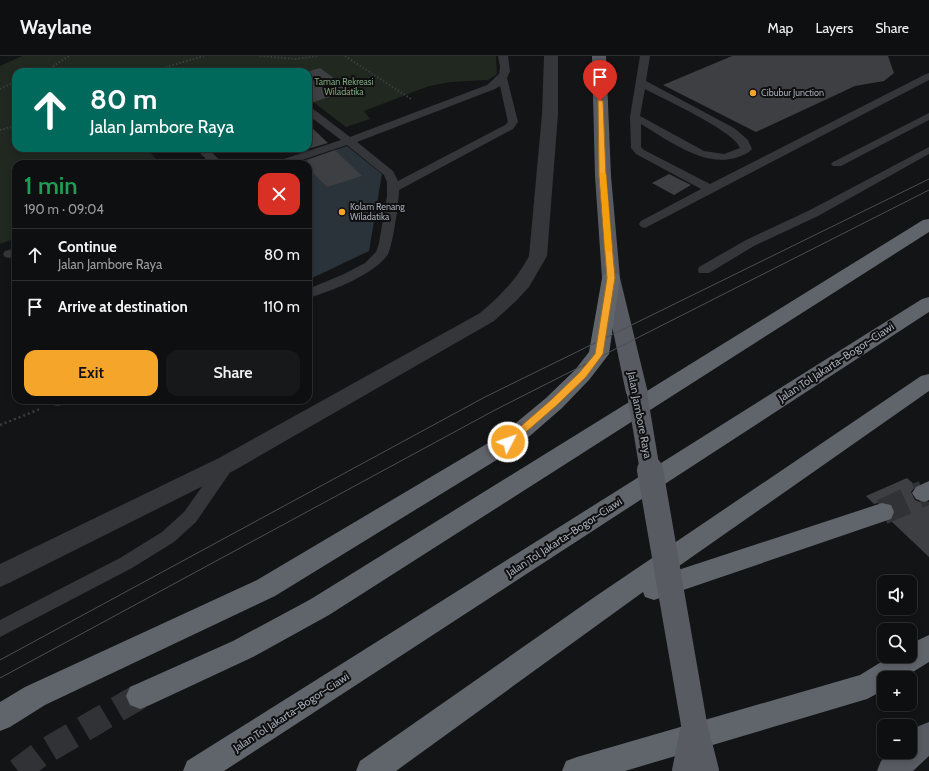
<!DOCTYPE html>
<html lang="en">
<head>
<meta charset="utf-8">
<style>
	:root { --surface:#0e0f10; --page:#171819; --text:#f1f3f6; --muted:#9b9c9f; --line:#2e2f30; --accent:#f6a52b }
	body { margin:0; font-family:Cabin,sans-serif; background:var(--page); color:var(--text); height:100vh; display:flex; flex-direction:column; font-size:15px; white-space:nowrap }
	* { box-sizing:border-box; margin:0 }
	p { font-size:13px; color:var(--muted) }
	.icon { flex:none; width:22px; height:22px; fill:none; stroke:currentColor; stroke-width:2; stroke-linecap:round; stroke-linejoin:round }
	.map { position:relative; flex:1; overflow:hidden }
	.details { position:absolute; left:12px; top:104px; width:300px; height:244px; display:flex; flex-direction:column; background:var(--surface); border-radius:12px; box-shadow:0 2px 6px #0003,0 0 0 1px var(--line) }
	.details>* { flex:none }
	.hud { position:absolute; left:12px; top:12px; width:300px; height:84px; border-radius:12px; box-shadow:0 2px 6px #0003,0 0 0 1px var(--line); background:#00695c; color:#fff; overflow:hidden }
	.tools { position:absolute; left:877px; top:519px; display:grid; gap:8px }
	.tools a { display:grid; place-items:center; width:40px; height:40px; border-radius:8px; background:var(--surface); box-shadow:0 2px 6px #0003,0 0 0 1px var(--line); font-size:20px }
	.pin { position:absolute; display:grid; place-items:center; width:34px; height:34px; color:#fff; margin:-41px -17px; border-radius:50% 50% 50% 0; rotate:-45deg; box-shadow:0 0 4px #0007 }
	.pin .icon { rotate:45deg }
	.me { position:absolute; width:44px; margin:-22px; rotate:49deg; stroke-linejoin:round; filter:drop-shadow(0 0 3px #0008) }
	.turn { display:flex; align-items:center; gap:14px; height:84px; padding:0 12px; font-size:18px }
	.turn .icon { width:52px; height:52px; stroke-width:2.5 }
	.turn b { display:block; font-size:28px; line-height:34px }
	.round { display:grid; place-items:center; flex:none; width:42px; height:42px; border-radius:12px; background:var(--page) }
	.head { display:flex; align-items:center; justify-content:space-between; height:68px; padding:0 12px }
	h1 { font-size:24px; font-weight:600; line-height:30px; color:#1e9e55 }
	.action { display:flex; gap:8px; margin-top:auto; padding:8px 12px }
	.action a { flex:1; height:46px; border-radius:12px; background:var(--accent); color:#111; font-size:16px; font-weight:600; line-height:46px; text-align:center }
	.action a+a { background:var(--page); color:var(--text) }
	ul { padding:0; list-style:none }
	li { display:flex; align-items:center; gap:12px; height:52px; padding:0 12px; border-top:1px solid var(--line) }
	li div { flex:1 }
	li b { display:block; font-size:15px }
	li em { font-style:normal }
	header { display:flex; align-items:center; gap:24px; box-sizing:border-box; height:56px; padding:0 20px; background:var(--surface); border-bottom:1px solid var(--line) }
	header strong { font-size:19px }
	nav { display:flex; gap:22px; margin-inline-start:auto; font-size:14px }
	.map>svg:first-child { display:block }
	.green { fill:#202820 }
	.water { fill:#293339 }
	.building { fill:#3d3f42 }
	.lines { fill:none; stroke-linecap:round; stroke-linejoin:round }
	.motorway-tunnel { stroke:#303235; stroke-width:26; stroke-dasharray:26 13; stroke-linecap:butt }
	.path-far1 { stroke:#3a3d41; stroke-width:2; stroke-dasharray:1.5 2; stroke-linecap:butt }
	.path { stroke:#3a3d41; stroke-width:2.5; stroke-dasharray:2 3; stroke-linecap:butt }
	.service { fill:#34363a; fill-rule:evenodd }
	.minor { fill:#34363a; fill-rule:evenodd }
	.trunk { fill:#585c62; fill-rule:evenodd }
	.motorway { fill:#60646b; fill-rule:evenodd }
	.tram { stroke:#4b4e53; stroke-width:1 }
	.trunk-bridge-far1 { stroke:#585c62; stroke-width:20 }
	.trunk-bridge { stroke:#585c62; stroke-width:26 }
	.route { fill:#f6a52b; stroke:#a06b1c }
	.slow { fill:#f59e0b }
	.poi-dot { fill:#f6a52b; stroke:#0f0f10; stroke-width:1.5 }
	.labels { text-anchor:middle; stroke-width:4; stroke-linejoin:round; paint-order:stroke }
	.far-park-label { font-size:9px; fill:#7ba27b; stroke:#0f0f10 }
	.far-poi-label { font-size:9px; fill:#a5abb6; stroke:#0f0f10; text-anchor:start }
	.street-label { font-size:11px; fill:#a5abb6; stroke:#0f0f10 }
</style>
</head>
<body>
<header>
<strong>Waylane</strong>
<nav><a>Map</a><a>Layers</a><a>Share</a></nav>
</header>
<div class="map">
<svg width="929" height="715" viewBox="0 0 929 715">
	<rect width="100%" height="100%" fill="#131415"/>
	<path class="green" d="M22,0h474l1,18 -9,6 -37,2 -22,4 -65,25 6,8 -24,8 -38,-29v-26h-292v76h130l15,16h-145v74l-16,6v-178z"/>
	<path class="water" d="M347,90l35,28 -13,77 -61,29v-116h-15z"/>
	<path class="building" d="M732,0h156l6,17 -10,8 -29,5 -99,46 -93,-47z
		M320,12l30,22 -42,14v-32h-2z
		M308,68l20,19 -20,6z
		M335,94l27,26 -35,11 -19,-19v-8z
		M669,118l22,11 -17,10 -22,-12z
		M907,422l9,8 -5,6 4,8 8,3 6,-1v55l-38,-36 4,-8 -3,-9 -10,-2 -8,2 -8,-8z"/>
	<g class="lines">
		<path class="motorway-tunnel" d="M882,456l42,-19
			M18,715l21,-16 101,-59"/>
		<path class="path-far1" d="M260,0l36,3 23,-3
			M345,0l66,43
			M44,16l25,-16
			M149,16l55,-16
			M0,33l16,-8
			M0,74l16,-4"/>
		<path class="path" d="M0,369l40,-16"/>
		<path class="service" d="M498,0h10l2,15 -3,7 11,44 -5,7 -114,61c0,12 -6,54 -11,64 -11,19 -58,38 -80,44v-9l36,-15 21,-11 11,-11 3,-9 8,-47v-14l-3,-7 -37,-30 -57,19h-17l2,-2 66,-22 -33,-25v-8l4,1 38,29 137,-52 12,-11 1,-7zM500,30l8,36 -3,3 -107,56 -5,-10 -36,-29 138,-53z
			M640,0h10l-4,25 88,47 14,12 4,9c-4,5 -11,7 -17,9 -32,9 -67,-18 -94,-34v23l3,3 66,34 216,-110 3,-1v7l-284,148 -4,-1 -2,-3 2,-3 60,-32 -65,-35 -5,-6 -1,-31zM645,33c17,9 91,43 95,59l-16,6 -20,-3 -64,-35z
			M929,57v7l-88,46h-8l-2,-2 2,-2z
			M929,91v7l-111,62 -64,30 -45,27h-10l-1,-3 1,-3 47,-27 64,-30z
			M195,92h12l17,16h-13z
			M16,192v8l-7,2 -4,-1 -2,-3 2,-3z
			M51,344h17l-2,4 -8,2 -5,-1z
			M227,402l6,2 2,4 -2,4 -37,54 -22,20 -42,26 -132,69v-17l120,-62 42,-26 22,-20 37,-52z"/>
		<path class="minor" d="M544,0h14v58l-11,142 -18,31 -13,14 -22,20 -259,149 -226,113 -9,4v-23l219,-106 261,-145c20,-17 37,-34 49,-57l13,-142z"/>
		<path class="trunk" d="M592,0h14l5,120 9,102 28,115 -3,5 -8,2 -8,-2 -3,-5 -24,-115 -7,-102z
			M929,666v34l-16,15h-36l4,-10 10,-9h19v-18l9,-8z"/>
		<path class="motorway" d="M929,163v13l-600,383 -76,42 -103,48 -10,4 -10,-4 -4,-9 4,-9 103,-46 78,-42 612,-379z
			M611,216l7,2 2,4 -11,76 -20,26 -27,28 -46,40 -241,148 -230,109 -35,22 -10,4v-29l25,-15 232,-107 243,-144 46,-38 29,-28 14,-18 13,-74 2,-4z
			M929,241v15l-705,459h-41l4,-10 735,-462z
			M929,318v17l-260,182 213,-70 9,2 3,7 -3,7 -237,81 -9,-3 -2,-5 -247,179h-40l4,-10 236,-165 325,-220z
			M929,425v19l-5,2 -8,-3 -4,-6 4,-6z
			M929,579v27l-26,16h-19v12l-17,9 -242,72h-63l4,-10 11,-4 283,-82 31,-19h19v-12z"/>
		<path class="tram" d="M0,604l485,-263 444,-218
			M0,622l495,-268 434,-220"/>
		<path class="trunk-bridge-far1" d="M637,337l13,78"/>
		<path class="trunk-bridge" d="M650,414l44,254 12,47
			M685,715l8,-40"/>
	</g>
	<path class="route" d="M598,43l5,2 3,75 9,102 -12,76 -17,23 -29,28 -46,40 -3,1 -5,-4 2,-2 46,-40 28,-27 16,-19 12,-76 -8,-102z"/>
	<path class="slow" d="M600,116l6,2 6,76 -3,2 -4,-2z"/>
	<g class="poi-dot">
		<circle cx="753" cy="37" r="4"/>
		<circle cx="342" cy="156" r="4"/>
	</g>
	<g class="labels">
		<g class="far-park-label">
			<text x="344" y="29">Taman Rekreasi<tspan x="344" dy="10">Wiladatika</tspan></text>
		</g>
		<g class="far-poi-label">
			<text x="761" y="40">Cibubur Junction</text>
			<text x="350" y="154">Kolam Renang<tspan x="350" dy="10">Wiladatika</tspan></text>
		</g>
		<g class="street-label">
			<text transform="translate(836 306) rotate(-33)" y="4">Jalan Tol Jakarta–Bogor–Ciawi</text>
			<text transform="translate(640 359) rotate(79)" y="4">Jalan Jambore Raya</text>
			<text transform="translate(564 481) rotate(-33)" y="4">Jalan Tol Jakarta–Bogor–Ciawi</text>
			<text transform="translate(291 656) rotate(-33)" y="4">Jalan Tol Jakarta–Bogor–Ciawi</text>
		</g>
	</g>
</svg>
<div class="tools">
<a><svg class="icon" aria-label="sound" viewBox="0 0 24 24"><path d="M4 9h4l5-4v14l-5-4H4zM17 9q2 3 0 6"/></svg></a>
<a><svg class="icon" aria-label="search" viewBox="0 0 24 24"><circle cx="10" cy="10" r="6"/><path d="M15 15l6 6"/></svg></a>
<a>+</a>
<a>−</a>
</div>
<div class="pin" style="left:600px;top:45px;background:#d93025"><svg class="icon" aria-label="arrive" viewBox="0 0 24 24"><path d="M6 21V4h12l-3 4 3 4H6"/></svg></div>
<svg class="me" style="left:508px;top:386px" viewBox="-20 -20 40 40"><circle r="17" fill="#f6a52b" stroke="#fff" stroke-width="3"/><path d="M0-11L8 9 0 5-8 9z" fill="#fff"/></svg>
<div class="hud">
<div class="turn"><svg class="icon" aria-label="ahead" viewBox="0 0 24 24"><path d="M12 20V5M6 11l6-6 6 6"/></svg><div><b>80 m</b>Jalan Jambore Raya</div></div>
</div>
<section class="details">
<div class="head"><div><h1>1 min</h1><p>190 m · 09:04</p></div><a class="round" style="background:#d93025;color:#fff"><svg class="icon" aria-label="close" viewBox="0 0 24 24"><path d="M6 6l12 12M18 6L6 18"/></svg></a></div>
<ul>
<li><svg class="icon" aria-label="ahead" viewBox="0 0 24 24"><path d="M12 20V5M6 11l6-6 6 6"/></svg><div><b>Continue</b><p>Jalan Jambore Raya</p></div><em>80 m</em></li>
<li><svg class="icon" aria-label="arrive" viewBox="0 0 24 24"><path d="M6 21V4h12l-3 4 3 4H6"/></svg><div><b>Arrive at destination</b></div><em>110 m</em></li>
</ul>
<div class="action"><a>Exit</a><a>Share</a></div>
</section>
</div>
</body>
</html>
